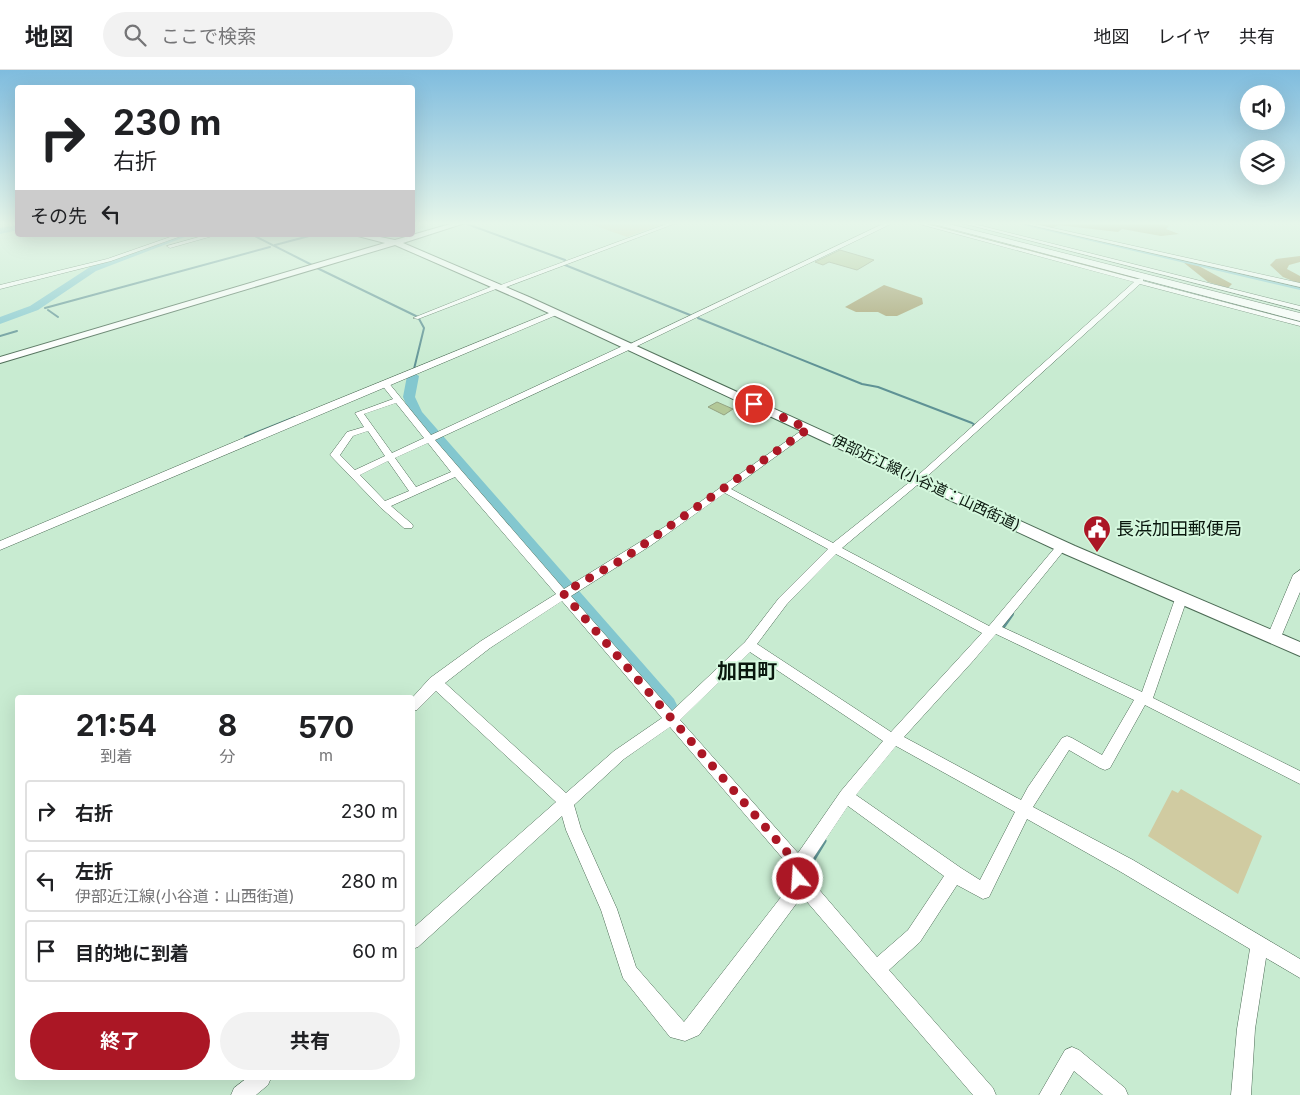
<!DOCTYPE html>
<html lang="ja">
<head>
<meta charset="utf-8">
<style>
	:root { --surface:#fff; --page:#f2f2f2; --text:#202124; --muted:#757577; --line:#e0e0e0; --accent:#ab1725 }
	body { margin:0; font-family:Inter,"Noto Sans JP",sans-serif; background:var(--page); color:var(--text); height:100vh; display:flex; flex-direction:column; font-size:19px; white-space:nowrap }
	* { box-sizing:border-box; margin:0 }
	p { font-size:16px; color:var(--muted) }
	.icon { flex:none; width:28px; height:28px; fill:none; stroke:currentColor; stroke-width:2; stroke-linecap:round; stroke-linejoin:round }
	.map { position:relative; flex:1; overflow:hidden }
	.details { position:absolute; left:15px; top:625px; width:400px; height:385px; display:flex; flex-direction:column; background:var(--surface); border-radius:5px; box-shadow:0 5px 20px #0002 }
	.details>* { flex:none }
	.top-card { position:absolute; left:15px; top:15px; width:400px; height:152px; border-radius:5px; box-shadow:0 5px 20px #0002; background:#fff; color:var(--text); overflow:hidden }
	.buttons { position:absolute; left:1240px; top:15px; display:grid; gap:10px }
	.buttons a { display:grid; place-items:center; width:45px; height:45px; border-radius:50%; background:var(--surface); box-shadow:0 5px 20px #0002; font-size:25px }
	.pin { position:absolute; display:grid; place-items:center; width:42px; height:42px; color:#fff; margin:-21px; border:2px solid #fff; border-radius:50%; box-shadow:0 1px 5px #0007 }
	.me { position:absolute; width:55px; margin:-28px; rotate:342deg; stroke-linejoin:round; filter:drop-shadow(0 0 4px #0008) }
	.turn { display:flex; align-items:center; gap:18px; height:105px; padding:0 15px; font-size:22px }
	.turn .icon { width:65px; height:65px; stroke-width:2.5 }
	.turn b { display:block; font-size:35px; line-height:42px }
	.then { display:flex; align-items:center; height:48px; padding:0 15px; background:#0003; gap:10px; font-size:19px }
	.eta { display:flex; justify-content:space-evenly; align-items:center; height:85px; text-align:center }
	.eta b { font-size:30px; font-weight:700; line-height:35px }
	.action { display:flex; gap:10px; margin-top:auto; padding:10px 15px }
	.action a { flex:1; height:58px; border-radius:30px; background:var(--accent); color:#fff; font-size:20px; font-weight:700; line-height:58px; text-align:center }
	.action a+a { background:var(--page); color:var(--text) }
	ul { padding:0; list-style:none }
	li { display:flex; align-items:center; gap:15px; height:62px; margin:0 10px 8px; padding:0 5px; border:2px solid var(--line); border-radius:5px }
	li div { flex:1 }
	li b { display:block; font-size:19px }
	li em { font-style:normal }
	header { display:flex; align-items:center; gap:30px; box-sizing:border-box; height:70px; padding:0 25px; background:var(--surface); border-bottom:1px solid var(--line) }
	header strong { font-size:24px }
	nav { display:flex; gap:28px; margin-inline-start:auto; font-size:18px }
	.search { width:350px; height:45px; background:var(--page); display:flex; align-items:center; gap:12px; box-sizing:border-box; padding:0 18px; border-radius:28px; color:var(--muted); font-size:19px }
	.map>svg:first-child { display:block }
	.green { fill:#d0cba1 }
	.forest { fill:#a59e6c }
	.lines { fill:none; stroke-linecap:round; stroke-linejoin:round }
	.stream-far2 { stroke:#5f9295; stroke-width:2 }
	.stream-far1 { stroke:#5f9295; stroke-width:4 }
	.stream { stroke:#5f9295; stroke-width:5 }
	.river { fill:#83c7cf; fill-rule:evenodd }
	.building { fill:#b3c898; stroke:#94a382 }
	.minor-casing { stroke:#4c6b55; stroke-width:1 }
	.tertiary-casing { stroke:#4c6b55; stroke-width:1 }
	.secondary-casing { stroke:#4c6b55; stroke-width:2 }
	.motorway-casing { stroke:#4c6b55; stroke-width:1 }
	.minor { fill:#fff; fill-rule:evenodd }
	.tertiary { fill:#fff; fill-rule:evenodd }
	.secondary { fill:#fff; fill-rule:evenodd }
	.motorway { fill:#fff; fill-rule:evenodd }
	.route { stroke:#ab1725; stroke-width:9; stroke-dasharray:0 16.2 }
	.labels { text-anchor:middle; stroke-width:4; stroke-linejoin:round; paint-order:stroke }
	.far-street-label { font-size:15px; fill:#0a170e; stroke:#d5f8de }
	.poi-label { font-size:18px; fill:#0a170e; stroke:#d5f8de; text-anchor:start }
	.quarter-label { font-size:20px; font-weight:bold; fill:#0a170e; stroke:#d5f8de }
</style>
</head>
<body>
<header>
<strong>地図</strong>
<div class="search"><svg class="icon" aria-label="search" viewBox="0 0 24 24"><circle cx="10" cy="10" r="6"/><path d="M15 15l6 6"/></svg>ここで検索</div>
<nav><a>地図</a><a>レイヤ</a><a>共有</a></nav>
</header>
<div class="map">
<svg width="1300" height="1025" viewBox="0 0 1300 1025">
	<rect width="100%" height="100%" fill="#c8ebd1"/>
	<path class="green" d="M585,152h84l-42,15z
		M1181,719l81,47 -24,58 -90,-58 24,-46 6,3z"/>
	<path class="forest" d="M913,152h9l216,56 -7,1z
		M1023,152h130l16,4 -3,3 13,5 -18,2 -39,-7 -4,3 -60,-7 -5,3z
		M1300,186v6l-11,3 -2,4 13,7v8l-17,-7 -13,-12 6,-6z
		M1183,192l14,3 35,19 -4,4 -20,-6z
		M884,215l38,13 1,6 -26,12h-11l-8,-4h-22l-11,-5z"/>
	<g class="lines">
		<path class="stream-far2" d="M467,154l98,36
			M253,165l59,30
			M275,175l38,-10
			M565,195l125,50
			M315,197l103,50 6,11 -10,41
			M45,238l225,-61
			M48,240l10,7
			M698,248l164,66 16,3 94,36 3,2 -2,1
			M0,266l17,-5
			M245,367l50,-20"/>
		<path class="stream-far1" d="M1003,557l9,-13"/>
		<path class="stream" d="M808,802l1,-6 15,-25"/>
		<path class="river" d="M1010,152h14l276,62v6z
			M18,155v5l-18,4v-6z
			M178,165h12l-94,36 -58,39 -38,14v-7l30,-11 60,-39z
			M413,302l6,4 -4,21 7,15 252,287 3,6 -3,6 -7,2 -7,-2 -249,-295 -8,-19 4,-21z
			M807,788l9,3 5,21 -4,9 -9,4 -9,-4 -4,-21 3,-9z"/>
	</g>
	<path class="building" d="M840,180l34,10 -17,10 -28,-8 -6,3 -8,-3z
		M717,332l16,7 -9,6 -16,-8z"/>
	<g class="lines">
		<g class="minor-casing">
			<path id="minor" d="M672,152h7l-178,67h-5l-78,30 -5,-1 80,-32h5z
				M912,152h7l218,57 6,-1v3l157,41v4l-160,-42 -218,197 -80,67 147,78 69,-82h8l1,2 -1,2 -64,79 140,65 33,-93 2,-3h8l2,3 -34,99 147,73v13l-155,-79 -35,63 -5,2 -5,-2 -31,-18 -36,57 100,53 167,99v19l-34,-20 -11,71 -4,66h-20l6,-66 13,-80 -129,-77 -94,-53 -38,78 -6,2 -26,-14 -37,57 -31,28 104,118 3,7h-23l-171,-199 -103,139 -14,6 -15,-4 -47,-59 -22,-68 -35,-80 -4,-14 -144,131 -6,2v-20l144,-127 -120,-111 -19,19 -5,1v-13l18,-20 51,-37 75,-47 -101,-117 -64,29 21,18 1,2 -1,2h-8l-24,-21 -50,-52 17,-23 17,-5 -9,-14 38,-14 -12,-15 7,-2 43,53 196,-91h6v4l-198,92 129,149 102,-63 142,-100 3,1v4l-80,58 102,54 83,-66 218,-195zM396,333l28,35 -32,15 -28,-39zM368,361l17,25 -30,14 -15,-15 13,-19zM428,373l23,29 -35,15 -21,-29zM388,391l21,30 -24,10 -25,-26zM725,423l103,56 -49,49 -34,44 -73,69 -101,-115 79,-50zM836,484l146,79 -91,99 -134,-88 30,-40zM562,531l100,117 -48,33 -48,42 -121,-110 45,-35zM996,564l138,66 -32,55 -30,-17 -5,-2 -5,2 -34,49 -7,13 -117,-63 69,-76zM750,582l133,89 -42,50 -43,62 -118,-133zM670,657l120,140 -2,4 4,12 -108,139 -48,-55 -19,-58 -36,-80 -7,-24 50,-46zM896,676l119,66 -35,68 -19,-12 -105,-73zM848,736l96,70 -36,54 -31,27 -73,-85z
				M958,152h8l334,84v4z
				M1017,152h9l274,61v4z
				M176,165h8l-73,26 -111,28v-4l107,-26z
				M206,165h10l-46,13 -3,-2z
				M1072,977l7,3 46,38 3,7h-25l-29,-24 -14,24h-21l26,-45z
				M247,1008h24l-3,7 -12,10h-25l3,-7z"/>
		</g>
		<g class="tertiary-casing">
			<path id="tertiary" d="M887,152h8l-262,126 -7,-2z
				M554,241l7,2 -561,237v-9l260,-110z
				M1300,500v22l-19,45 -2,4h-10l-2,-4 26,-62z"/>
		</g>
		<g class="secondary-casing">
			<path id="secondary" d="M457,152h11l-65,21 126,54 546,249 225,96v14l-235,-102 -542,-253 -128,-56 -395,118v-6l385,-114 -31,-8h16l25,5z"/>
		</g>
		<g class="motorway-casing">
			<path id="motorway" d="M926,152h15l359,91v8z"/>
		</g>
		<use href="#minor" class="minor"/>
		<use href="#tertiary" class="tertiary"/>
		<use href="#secondary" class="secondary"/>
		<use href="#motorway" class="motorway"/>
	</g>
	<linearGradient id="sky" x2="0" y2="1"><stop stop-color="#7fbcde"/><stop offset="0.52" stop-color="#e6f6ea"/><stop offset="1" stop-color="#e6f6ea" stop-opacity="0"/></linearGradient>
	<rect width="1300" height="295" fill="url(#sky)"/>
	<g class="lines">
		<path class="route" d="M754,334l54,25 -185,130 -60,34 236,273 -3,5 2,8"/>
	</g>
	<defs>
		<g id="civic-pin" transform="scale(1.4375)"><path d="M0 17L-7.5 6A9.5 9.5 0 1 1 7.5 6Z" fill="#ab1725" stroke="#d5f8de"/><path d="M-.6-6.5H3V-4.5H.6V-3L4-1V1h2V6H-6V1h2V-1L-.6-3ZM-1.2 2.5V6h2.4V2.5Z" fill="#fff"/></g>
	</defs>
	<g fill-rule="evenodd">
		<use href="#civic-pin" x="1097" y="459"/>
	</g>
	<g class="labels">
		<g class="far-street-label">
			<text transform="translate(926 413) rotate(25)" y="5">伊部近江線(小谷道：山西街道)</text>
		</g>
		<g class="poi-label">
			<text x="1116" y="465">長浜加田郵便局</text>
		</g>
		<g class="quarter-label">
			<text x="747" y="608">加田町</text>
		</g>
	</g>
</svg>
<div class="buttons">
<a><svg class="icon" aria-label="sound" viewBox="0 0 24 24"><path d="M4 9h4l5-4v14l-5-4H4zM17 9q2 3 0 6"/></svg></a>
<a><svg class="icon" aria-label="layers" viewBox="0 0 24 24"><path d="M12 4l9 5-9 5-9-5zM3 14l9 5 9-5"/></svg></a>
</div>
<div class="pin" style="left:754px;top:334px;background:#d93025"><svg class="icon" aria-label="arrive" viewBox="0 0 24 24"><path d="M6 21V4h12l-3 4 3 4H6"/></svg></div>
<svg class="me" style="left:798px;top:809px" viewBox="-20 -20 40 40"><circle r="17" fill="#ab1725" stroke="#fff" stroke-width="3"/><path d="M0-11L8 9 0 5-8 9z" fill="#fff"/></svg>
<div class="top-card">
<div class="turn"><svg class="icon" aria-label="right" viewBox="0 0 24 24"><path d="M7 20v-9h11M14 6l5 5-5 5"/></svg><div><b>230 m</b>右折</div></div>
<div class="then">その先<svg class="icon" aria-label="left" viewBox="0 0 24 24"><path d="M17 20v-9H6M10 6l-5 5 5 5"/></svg></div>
</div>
<section class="details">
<div class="eta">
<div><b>21:54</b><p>到着</p></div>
<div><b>8</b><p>分</p></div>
<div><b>570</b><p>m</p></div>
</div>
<ul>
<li><svg class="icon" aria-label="right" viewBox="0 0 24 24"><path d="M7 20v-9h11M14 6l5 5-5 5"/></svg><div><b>右折</b></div><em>230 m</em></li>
<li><svg class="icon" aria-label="left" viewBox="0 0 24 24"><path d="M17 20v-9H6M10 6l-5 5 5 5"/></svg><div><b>左折</b><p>伊部近江線(小谷道：山西街道)</p></div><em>280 m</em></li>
<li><svg class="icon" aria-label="arrive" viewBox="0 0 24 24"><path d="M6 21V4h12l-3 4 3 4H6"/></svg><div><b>目的地に到着</b></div><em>60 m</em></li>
</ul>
<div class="action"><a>終了</a><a>共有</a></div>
</section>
</div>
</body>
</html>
